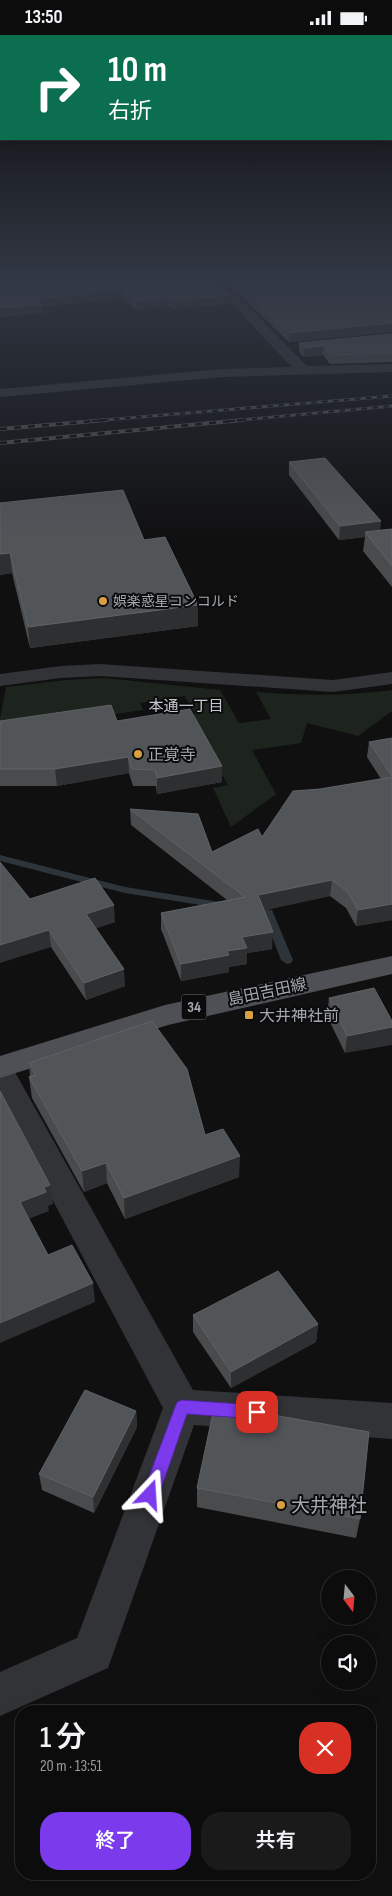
<!DOCTYPE html>
<html lang="ja">
<head>
<meta charset="utf-8">
<style>
	:root { --surface:#0c0c0d; --page:#1a1a1b; --text:#f1f3f6; --muted:#9a9b9d; --line:#2c2c2e; --accent:#7c3aed }
	body { margin:0; font-family:"Sofia Sans Condensed","Noto Sans JP",sans-serif; background:var(--page); color:var(--text); height:100vh; display:flex; flex-direction:column; font-size:19px; white-space:nowrap }
	* { box-sizing:border-box; margin:0 }
	p { font-size:16px; color:var(--muted) }
	.icon { flex:none; width:28px; height:28px; fill:none; stroke:currentColor; stroke-width:2; stroke-linecap:round; stroke-linejoin:round }
	.map { position:relative; flex:1; overflow:hidden }
	.details { position:absolute; left:15px; top:1670px; width:361px; height:175px; display:flex; flex-direction:column; background:var(--surface); border-radius:20px; box-shadow:0 5px 20px #0002,0 0 0 1px var(--line) }
	.details>* { flex:none }
	.banner { position:absolute; left:0px; top:0px; width:392px; height:105px; box-shadow:0 5px 20px #0002,0 0 0 1px var(--line); background:#0b6e4f; color:#fff; overflow:hidden }
	.needle { width:32px; rotate:164deg }
	.buttons { position:absolute; left:321px; top:1535px; display:grid; gap:10px }
	.buttons a { display:grid; place-items:center; width:55px; height:55px; border-radius:50%; background:var(--surface); box-shadow:0 5px 20px #0002,0 0 0 1px var(--line); font-size:25px }
	.pin { position:absolute; display:grid; place-items:center; width:42px; height:42px; color:#fff; margin:-21px; border-radius:10px; box-shadow:0 2px 8px #0006 }
	.me { position:absolute; width:55px; margin:-28px; rotate:20deg; stroke-linejoin:round; filter:drop-shadow(0 0 4px #0008) }
	.turn { display:flex; align-items:center; gap:18px; height:105px; padding:0 25px; font-size:22px }
	.turn .icon { width:65px; height:65px; stroke-width:2.5 }
	.turn b { display:block; font-size:35px; line-height:42px }
	.round { display:grid; place-items:center; flex:none; width:52px; height:52px; border-radius:20px; background:var(--page) }
	.summary { display:flex; align-items:center; justify-content:space-between; height:85px; padding:0 25px }
	h1 { font-size:30px; font-weight:600; line-height:38px }
	.button { display:flex; gap:10px; margin-top:auto; padding:10px 25px }
	.button a { flex:1; height:58px; border-radius:20px; background:var(--accent); color:#fff; font-size:20px; font-weight:600; line-height:58px; text-align:center }
	.button a+a { background:var(--page); color:var(--text) }
	.status { display:flex; justify-content:space-between; align-items:center; height:35px; padding:0 25px; background:var(--surface); direction:ltr }
	.status svg { height:14px; fill:currentColor }
	.map>svg:first-child { display:block }
	.green { fill:#1d241e }
	.lines { fill:none; stroke-linecap:round; stroke-linejoin:round }
	.stream { fill:#2e353a; fill-rule:evenodd }
	.minor { fill:#323336; fill-rule:evenodd }
	.primary { fill:#4e5055; fill-rule:evenodd }
	.rail-far1-casing { stroke:#4b4d51; stroke-width:3 }
	.rail-casing { stroke:#4b4d51; stroke-width:4 }
	.rail-far1 { stroke:#0b0b0c; stroke-width:2; stroke-dasharray:5.5; stroke-linecap:butt }
	.rail { stroke:#0b0b0c; stroke-width:2.5; stroke-dasharray:7; stroke-linecap:butt }
	.wall { fill:#494b4d }
	.shaded-wall { fill:#2e2f31 }
	.building { fill:#525558; stroke:#5f6266 }
	.route { fill:#7c3aed; stroke:#51269a }
	.poi-dot { fill:#d8a042; stroke:#0b0b0c; stroke-width:2 }
	.labels { text-anchor:middle; stroke-width:4; stroke-linejoin:round; paint-order:stroke }
	.far-poi-label { font-size:14px; fill:#a3a8b0; stroke:#0b0b0c; text-anchor:start }
	.far-neighbourhood-label { font-size:15px; fill:#c4c7cd; stroke:#0b0b0c }
	.shield { fill:#0b0b0c; stroke:#75797f; stroke-width:1 }
	.shield-label { font-size:15px; font-weight:bold; fill:#a3a8b0 }
	.poi-label { font-size:16px; fill:#a3a8b0; stroke:#0b0b0c; text-anchor:start }
	.street-label { font-size:16px; fill:#a3a8b0; stroke:#0b0b0c }
	.near-poi-label { font-size:19px; fill:#a3a8b0; stroke:#0b0b0c; text-anchor:start }
</style>
</head>
<body>
<div class="status"><b>13:50</b><svg viewBox="0 0 49 12"><path d="M0 12V9h3v3zM5 12V6h3v6zM10 12V3h3v9zM15 12V0h3v12zM26 1h20v11H26zM47 4h2v5h-2z"/></svg></div>
<div class="map">
<svg width="392" height="1861" viewBox="0 0 392 1861">
	<rect width="100%" height="100%" fill="#101011"/>
	<path class="green" d="M105,643l115,12 19,33 32,-4 -15,-27c48,4 88,4 136,-2v21l-34,25 -51,-13 -6,20 -49,7 24,44 -45,33 -18,-39 15,-3 -36,-64 -37,-1 40,-6 -10,-18 -45,7 3,7 -109,16 -34,55v-62l6,-32 60,-7z"/>
	<g class="lines">
		<path class="stream" d="M0,820l125,32 101,16 5,3 -5,3 -101,-16 -125,-32z
			M251,871l21,4 21,50 -2,3 -4,1 -6,-4 -17,-45 -17,-3 -1,-2 1,-2z"/>
		<path class="minor" d="M208,244h13l86,87 85,-2v8l-170,5 -222,20v-8l222,-20 70,-2z
			M100,629l233,16 59,-8v12l-59,8 -233,-16 -39,2 -61,8v-12l61,-8z
			M0,1027l11,3 182,325 199,13v36l-198,-14 -86,243 -108,48v-44l77,-34 86,-230 -163,-307z"/>
		<path class="primary" d="M392,921v18l-224,51 -168,53v-22l165,-51z"/>
		<g class="rail-far1-casing">
			<path id="rail-far1" d="M92,386l300,-25
				M230,386l162,-15"/>
		</g>
		<g class="rail-casing">
			<path id="rail" d="M0,394l107,-9
				M0,408l243,-23"/>
		</g>
		<use href="#rail-far1" class="rail-far1"/>
		<use href="#rail" class="rail"/>
	</g>
	<path class="wall" d="M0,244l229,16v9l-57,5 -3,-3 -33,4 -12,-12 -82,9 1,6 -43,4z
		M223,244h169v53l-103,10z
		M392,299v28l-62,2 -7,-9 -19,2 -5,-5v-9z
		M289,427l91,68 12,-1v58l-29,-36 2,-14 -26,3 -50,-65z
		M0,468l144,37 54,65v21l-168,22 -18,-75 -12,2z
		M0,686h117l105,45v16l-65,12 -1,-8h-23l-4,-13 -72,13h-57z
		M392,703v182l-36,6 -10,-18 -16,-12 -66,14 8,39 -25,4v11l-18,3v5l-48,9 -20,-52v-16l66,-13 -96,-75 -1,-16 82,43 50,-15 58,-48 61,-10 -14,-22 2,-15z
		M30,864l85,23 -19,6 29,58 -39,14 -35,-53z
		M374,953l-29,65 -18,-37 2,-18z
		M29,1028l176,72 34,42 -114,42 -18,-36 -23,9 -52,-94 -3,-21 1,-1z
		M193,1280l125,9 -2,18 -85,46 -38,-56z
		M136,1376l1,16 -43,86 -52,-23 -3,-16z
		M197,1453l163,31 -4,19 -159,-31z"/>
	<path class="shaded-wall" d="M124,254v9l-82,9 1,6 -43,4v-9l38,-9z
		M229,260v9l-57,5 -1,-8z
		M169,263v8l-33,4v-9z
		M392,288v9l-103,10v-9z
		M324,311l-1,9 -19,2v-9z
		M381,486l-1,14 -15,-3v5l-26,3 1,-14z
		M10,518l2,20 -12,2v-21z
		M198,570v21l-168,22 -2,-21z
		M128,722l1,16 -72,13 -2,-17z
		M222,731v16l-65,12v-16z
		M332,845l-2,16 -73,16 1,-17z
		M392,869v16l-36,6 2,-16z
		M114,870l1,17 -27,9 -2,-17z
		M49,895l2,17 -51,16v-18z
		M273,897l-1,17 -25,4v11l-18,3v5l-48,9v-17l46,-13 15,-14z
		M124,934l1,17 -39,14 -2,-17z
		M392,992v18l-47,8 2,-17z
		M240,1121l-1,21 -114,42 -1,-21z
		M106,1128l1,20 -23,9 -2,-21z
		M50,1150l3,19 -5,2 1,5 -26,10 -3,-19 24,-15z
		M93,1248l2,19 -95,41v-20z
		M318,1289l-2,18 -85,46v-16z
		M136,1376l1,16 -43,86 -1,-16z"/>
	<path class="building" d="M0,244h213l16,16 -58,6 -2,-3 -33,3 -12,-12 -86,10 4,6 -42,3z
		M231,244h161v44l-103,10z
		M392,299v19l-61,2 -7,-9 -20,2 -5,-5z
		M325,423l56,63 -41,5 -51,-64z
		M123,455l21,50 21,-3 33,68 -170,22 -18,-74 -10,1v-51z
		M392,494v37l-27,-34z
		M111,670l6,16 73,-12 32,57 -65,12 -2,-8 -23,-1 -4,-12 -73,12h-55v-48z
		M392,703v38l-23,-34z
		M392,742v127l-34,6 -10,-18 -16,-12 -74,15 15,37 -31,5 5,11 -20,3 2,4 -48,9 -20,-51 84,-16 -115,-88 68,5 14,38 46,-23 4,8 31,-46 27,-2z
		M0,827l30,37 65,-21 19,27 -28,9 38,55 -40,14 -35,-53 -49,15z
		M374,953l18,33v6l-45,9 -18,-38z
		M152,986l35,48 18,66 18,-6 17,27 -116,42 -18,-35 -24,8 -53,-94 7,-2 -7,-12z
		M0,1056l50,94 -6,2 2,5 -26,10 28,53 24,-10 21,38 -93,40z
		M278,1236l40,53 -87,48 -38,-57z
		M85,1355l51,21 -43,86 -54,-23z
		M214,1373l31,2 124,22 -9,87 -163,-31z"/>
	<linearGradient id="sky" x2="0" y2="1"><stop stop-color="#090909"/><stop offset="0.48" stop-color="#313743"/><stop offset="1" stop-color="#313743" stop-opacity="0"/></linearGradient>
	<rect width="392" height="504" fill="url(#sky)"/>
	<path class="route" d="M182,1365l75,5 6,2 2,5 -2,5 -6,2 -70,-5 -28,81 -3,5 -6,3 -5,-3 -3,-5 33,-88 2,-5z"/>
	<g class="poi-dot">
		<circle cx="103" cy="566" r="5"/>
		<circle cx="138" cy="719" r="5"/>
		<rect x="244" y="975" width="10" height="10" rx="2.5"/>
		<circle cx="281" cy="1470" r="5"/>
	</g>
	<g class="labels">
		<g class="far-poi-label">
			<text x="113" y="571">娯楽惑星コンコルド</text>
		</g>
		<g class="far-neighbourhood-label">
			<text x="186" y="676">本通一丁目</text>
		</g>
		<rect class="shield" x="181.5" y="959.5" width="25" height="25" rx="4"/>
		<g class="shield-label">
			<text x="194" y="977">34</text>
		</g>
		<g class="poi-label">
			<text x="148" y="725">正覚寺</text>
			<text x="259" y="986">大井神社前</text>
		</g>
		<g class="street-label">
			<text transform="translate(267 956) rotate(-12)" y="6">島田吉田線</text>
		</g>
		<g class="near-poi-label">
			<text x="291" y="1477">大井神社</text>
		</g>
	</g>
</svg>
<div class="buttons">
<a><svg class="needle" viewBox="-14 -14 28 28"><path d="M0-13l5 13h-10z" fill="#e53935"/><path d="M0 13l5-13h-10z" fill="#9a9b9d"/></svg></a>
<a><svg class="icon" aria-label="sound" viewBox="0 0 24 24"><path d="M4 9h4l5-4v14l-5-4H4zM17 9q2 3 0 6"/></svg></a>
</div>
<div class="pin" style="left:257px;top:1377px;background:#d93025"><svg class="icon" aria-label="arrive" viewBox="0 0 24 24"><path d="M6 21V4h12l-3 4 3 4H6"/></svg></div>
<svg class="me" style="left:150px;top:1460px" viewBox="-20 -20 40 40"><path d="M0-17L14 15 0 8-14 15z" fill="#7c3aed" stroke="#fff" stroke-width="4"/></svg>
<div class="banner">
<div class="turn"><svg class="icon" aria-label="right" viewBox="0 0 24 24"><path d="M7 20v-9h11M14 6l5 5-5 5"/></svg><div><b>10 m</b>右折</div></div>
</div>
<section class="details">
<div class="summary"><div><h1>1 分</h1><p>20 m · 13:51</p></div><a class="round" style="background:#d93025;color:#fff"><svg class="icon" aria-label="close" viewBox="0 0 24 24"><path d="M6 6l12 12M18 6L6 18"/></svg></a></div>
<div class="button"><a>終了</a><a>共有</a></div>
</section>
</div>
</body>
</html>
